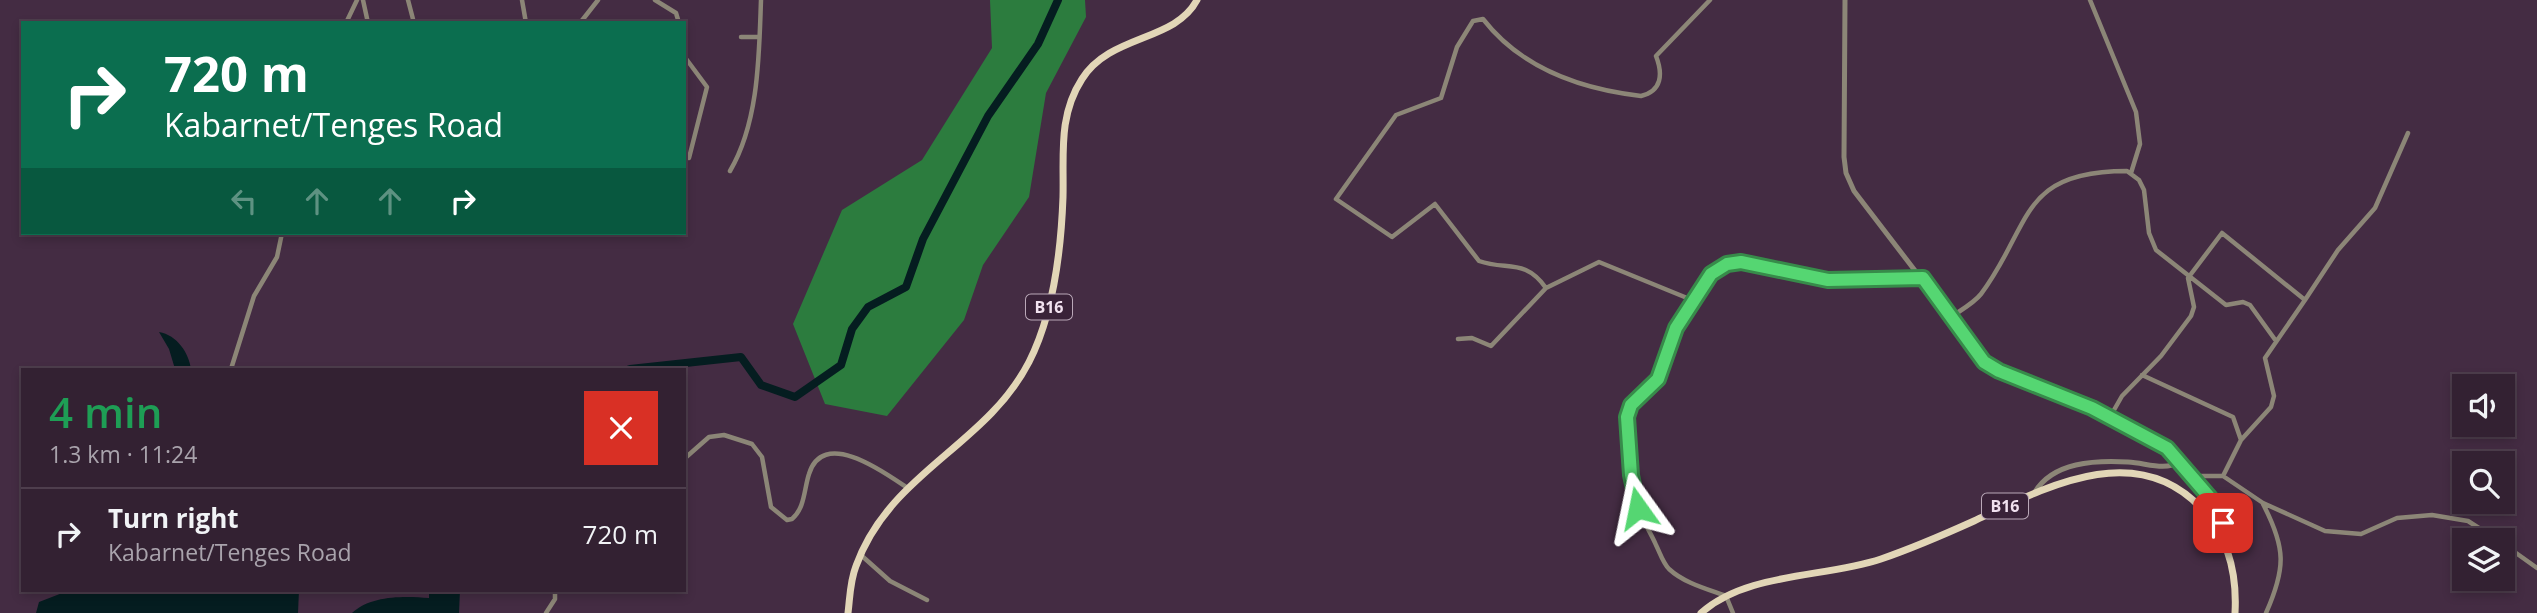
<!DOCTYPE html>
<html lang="en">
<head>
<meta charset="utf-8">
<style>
	:root { --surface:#332132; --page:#3e2e3e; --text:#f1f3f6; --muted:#a9a3ac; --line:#4e3e4d }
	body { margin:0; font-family:"Open Sans",sans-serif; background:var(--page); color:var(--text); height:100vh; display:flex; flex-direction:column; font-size:26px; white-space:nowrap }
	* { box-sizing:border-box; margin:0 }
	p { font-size:23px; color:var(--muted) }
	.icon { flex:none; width:38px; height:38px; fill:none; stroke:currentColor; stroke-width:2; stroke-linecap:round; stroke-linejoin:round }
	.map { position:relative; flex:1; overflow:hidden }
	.drawer { position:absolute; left:21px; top:368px; width:665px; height:224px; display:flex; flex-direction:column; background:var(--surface); border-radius:0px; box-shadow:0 4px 10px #0003,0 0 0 2px var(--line) }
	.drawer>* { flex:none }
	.guide { position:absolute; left:21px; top:21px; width:665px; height:214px; border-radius:0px; box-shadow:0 4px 10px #0003,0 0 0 2px var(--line); background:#0b6e4f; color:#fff; overflow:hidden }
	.fabs { position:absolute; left:2452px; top:374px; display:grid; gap:14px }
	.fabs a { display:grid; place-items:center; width:63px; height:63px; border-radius:0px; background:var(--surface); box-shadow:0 4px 10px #0003,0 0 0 2px var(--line); font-size:35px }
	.pin { position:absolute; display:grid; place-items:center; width:60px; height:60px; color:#fff; margin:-30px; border-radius:14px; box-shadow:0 4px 10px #0006 }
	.me { position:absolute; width:77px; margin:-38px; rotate:348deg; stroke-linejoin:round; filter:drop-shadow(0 0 5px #0008) }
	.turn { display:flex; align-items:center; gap:24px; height:147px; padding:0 28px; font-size:32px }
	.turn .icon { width:91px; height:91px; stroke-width:2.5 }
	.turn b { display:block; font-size:49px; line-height:60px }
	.lanes { display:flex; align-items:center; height:66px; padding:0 28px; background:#0003; justify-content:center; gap:35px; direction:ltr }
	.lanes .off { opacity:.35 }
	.round { display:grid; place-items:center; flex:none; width:74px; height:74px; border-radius:0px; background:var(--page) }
	.overview { display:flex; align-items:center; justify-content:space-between; height:119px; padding:0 28px }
	h1 { font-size:42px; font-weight:600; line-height:52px; color:#1e9e55 }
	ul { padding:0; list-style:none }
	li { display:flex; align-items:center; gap:21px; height:91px; padding:0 28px; border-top:2px solid var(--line) }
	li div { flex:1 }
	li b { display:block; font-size:26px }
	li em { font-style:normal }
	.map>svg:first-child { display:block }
	.forest { fill:#2c7c3e }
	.water { fill:#051d20 }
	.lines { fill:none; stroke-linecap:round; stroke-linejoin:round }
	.river { stroke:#051d20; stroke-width:8 }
	.minor { stroke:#8c8677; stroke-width:4.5 }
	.tertiary { stroke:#8c8677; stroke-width:5 }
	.primary { stroke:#e2d6b7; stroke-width:7 }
	.route-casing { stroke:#378b4a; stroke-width:18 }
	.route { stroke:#55d672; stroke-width:12 }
	.labels { text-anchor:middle; stroke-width:7; stroke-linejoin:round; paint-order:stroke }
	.shield { fill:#392238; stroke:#baa8b8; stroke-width:2 }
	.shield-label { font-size:16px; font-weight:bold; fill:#f1e1ef }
</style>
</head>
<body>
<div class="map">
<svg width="2537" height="613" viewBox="0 0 2537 613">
	<rect width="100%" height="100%" fill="#442c43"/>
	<path class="forest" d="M990,0h95l1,17 -40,76 -17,104 -46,68 -19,55 -77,96 -62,-12 -32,-80 49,-114 80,-50 70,-112z"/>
	<path class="water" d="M159,332c18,3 30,21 32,37h-16l-6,-20z
		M70,590h229l-1,23h-262l3,-11z
		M429,590h31l-1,23h-107c19,-18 53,-17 77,-15z"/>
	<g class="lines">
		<path class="river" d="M630,369l111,-12 20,28 34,12 46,-32 11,-36 16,-22 38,-20 17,-48 65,-123 50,-72 20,-44"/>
		<path class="minor" d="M363,0l5,23
			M408,0l6,23
			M522,0l4,23
			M655,0l21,13 3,10
			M2090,0l46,112 4,32 -9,29
			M346,23l11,-23
			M580,23l18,-23
			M741,37h18
			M684,56l23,31 -18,71
			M730,171c29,-49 29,-116 31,-171
			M1546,288c-21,-30 -39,-17 -67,-27l-44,-57 -43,33 -56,-38 60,-84 45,-17 16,-51 16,-26 10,-2c38,49 97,70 158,77 21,-5 22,-22 15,-40l54,-56
			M1951,317c10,-7 23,-14 30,-23 51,-68 37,-123 146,-123l12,9 5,10 5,43 7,17 70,55 17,-3 7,3 26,36
			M1458,339l14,-1 19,8 55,-58 53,-26 93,38
			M231,369l23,-73 23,-39 5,-24
			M2142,375l91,42 8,23
			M2110,417l12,-21 39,-40 30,-40 3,-9 -6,-29 34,-45 83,67 33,-50 37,-42 33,-75
			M684,459l25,-22 15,-2 28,9 10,13 9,50 16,13 5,-1c13,-11 12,-30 17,-45 14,-46 75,-2 97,13
			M2194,476h29l40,27 62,28 36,3 36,-16 35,-3 36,6 31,20
			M2223,476l18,-36 30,-33 3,-11 -9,-38 40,-58
			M2263,504c23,44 23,64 3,109
			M2502,543l35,25
			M862,556l28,25 37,19
			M546,613l9,-14v-9
			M1733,613l-7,-17c-19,-7 -42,-13 -57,-27 -6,-6 -9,-16 -13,-24 -5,-12 -14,-25 -18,-38 -7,-22 -17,-73 -10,-95 5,-17 27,-22 33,-40 14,-38 31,-105 80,-110l87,18 95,-2"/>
		<path class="tertiary" d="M1845,0l-1,157 2,16 8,18 131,171 14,9 93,37 65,33 24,21 37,47 5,7 -1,21
			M2035,492c18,-30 60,-32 93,-30 19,1 35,9 53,0"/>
		<path class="primary" d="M848,613c2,-16 2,-32 8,-47 34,-94 129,-119 173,-204 25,-49 32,-110 34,-165 1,-42 -5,-81 19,-118 28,-45 93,-37 115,-79
			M1701,613c46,-41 123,-35 180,-54 32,-11 62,-24 93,-38 70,-33 163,-84 229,-11 26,29 34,66 32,103"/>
	</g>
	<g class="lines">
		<g class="route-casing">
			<path id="route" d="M1638,508l-7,-33 -4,-58 4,-12 27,-26 18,-51 35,-54 16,-10 14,-2 87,18 95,-2 61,84 15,9 93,37 75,40 44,51 12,24"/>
		</g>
		<use href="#route" class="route"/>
	</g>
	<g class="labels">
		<g class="shield">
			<rect x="1026" y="294.5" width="46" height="25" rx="5"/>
			<rect x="1982" y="493.5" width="46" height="25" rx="5"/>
		</g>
		<g class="shield-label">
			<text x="1049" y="313">B16</text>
			<text x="2005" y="512">B16</text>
		</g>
	</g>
</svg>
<div class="fabs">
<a><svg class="icon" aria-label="sound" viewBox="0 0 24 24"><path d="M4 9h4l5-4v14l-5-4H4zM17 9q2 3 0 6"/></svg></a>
<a><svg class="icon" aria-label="search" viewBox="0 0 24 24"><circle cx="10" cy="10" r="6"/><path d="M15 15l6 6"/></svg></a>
<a><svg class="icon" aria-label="layers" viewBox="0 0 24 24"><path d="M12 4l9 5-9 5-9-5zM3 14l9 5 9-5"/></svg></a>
</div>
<div class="pin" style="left:2223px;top:523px;background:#d93025"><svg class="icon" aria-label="arrive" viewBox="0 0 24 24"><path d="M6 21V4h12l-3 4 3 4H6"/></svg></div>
<svg class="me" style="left:1638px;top:508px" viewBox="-20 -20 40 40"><path d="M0-17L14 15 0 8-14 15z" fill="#55d672" stroke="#fff" stroke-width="4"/></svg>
<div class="guide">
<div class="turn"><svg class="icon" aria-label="right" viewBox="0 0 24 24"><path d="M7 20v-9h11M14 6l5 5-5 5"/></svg><div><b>720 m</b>Kabarnet/Tenges Road</div></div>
<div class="lanes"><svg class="icon off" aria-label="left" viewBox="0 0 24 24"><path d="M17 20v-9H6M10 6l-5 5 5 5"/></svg><svg class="icon off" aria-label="ahead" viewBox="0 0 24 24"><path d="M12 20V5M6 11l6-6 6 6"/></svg><svg class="icon off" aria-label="ahead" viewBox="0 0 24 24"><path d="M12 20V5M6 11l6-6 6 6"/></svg><svg class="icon" aria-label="right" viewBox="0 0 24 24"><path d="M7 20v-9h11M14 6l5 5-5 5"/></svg></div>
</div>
<section class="drawer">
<div class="overview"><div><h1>4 min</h1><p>1.3 km · 11:24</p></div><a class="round" style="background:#d93025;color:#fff"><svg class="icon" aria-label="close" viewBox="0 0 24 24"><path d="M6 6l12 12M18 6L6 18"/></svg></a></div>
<ul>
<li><svg class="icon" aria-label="right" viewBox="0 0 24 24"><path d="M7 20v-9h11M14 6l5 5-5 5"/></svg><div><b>Turn right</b><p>Kabarnet/Tenges Road</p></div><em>720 m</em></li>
</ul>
</section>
</div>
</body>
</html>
